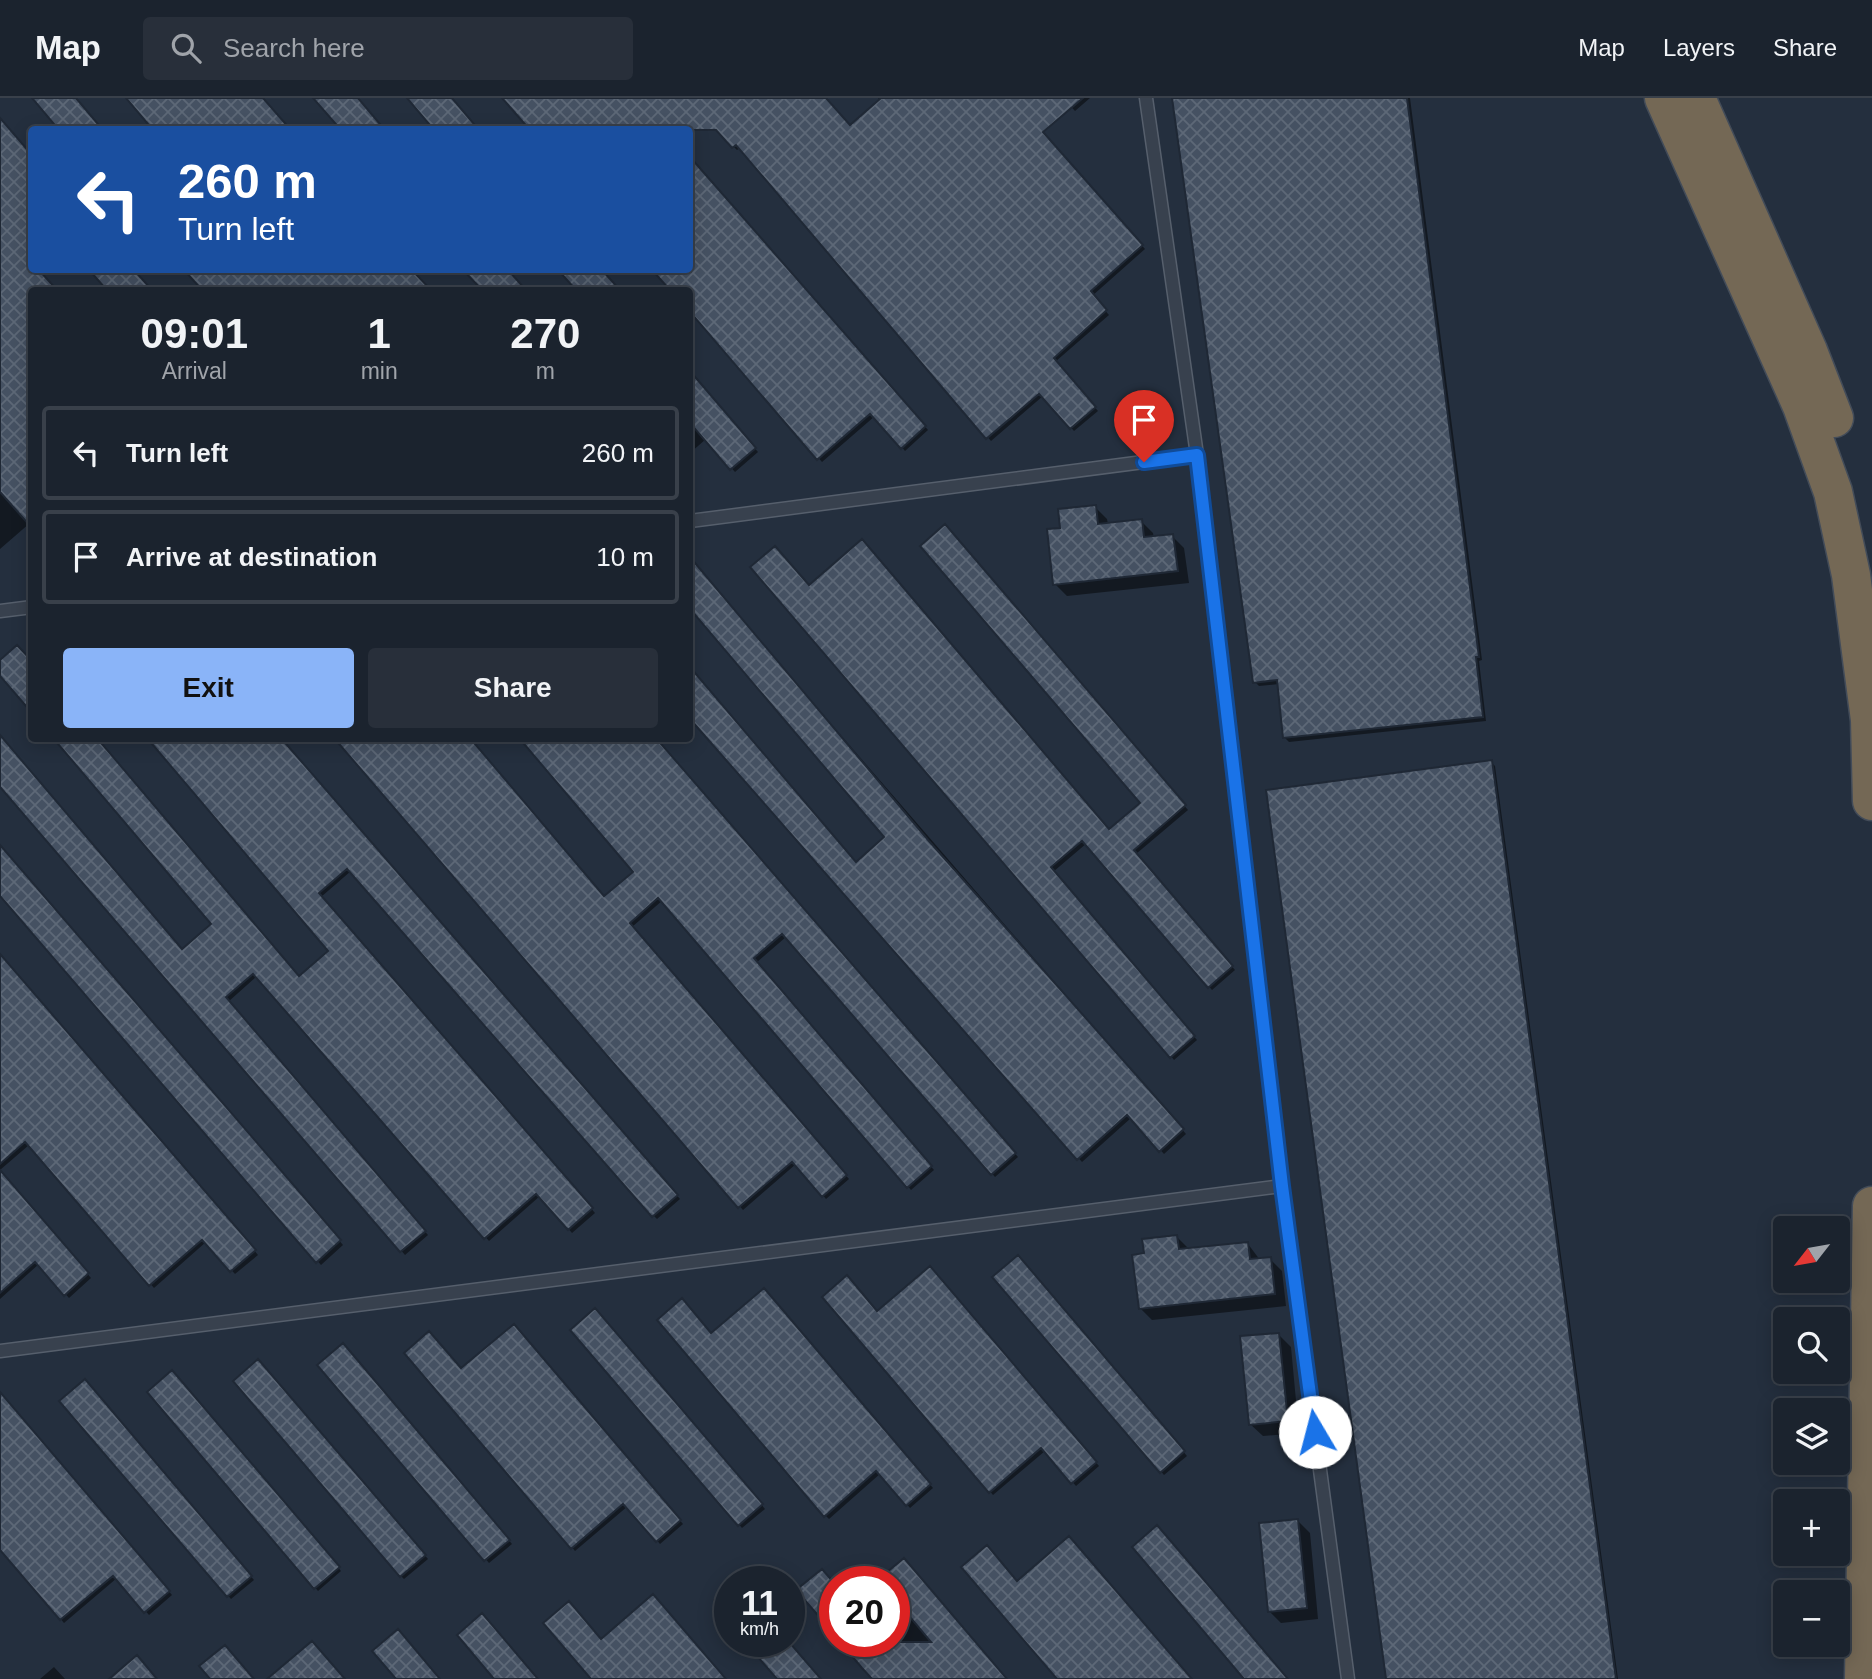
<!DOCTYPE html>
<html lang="en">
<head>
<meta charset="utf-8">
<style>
	:root { --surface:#1b232e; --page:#282f3a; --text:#f1f3f6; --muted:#a0a4aa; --line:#39404a; --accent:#8ab4f8 }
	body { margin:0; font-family:Helvetica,sans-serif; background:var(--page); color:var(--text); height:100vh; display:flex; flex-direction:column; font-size:26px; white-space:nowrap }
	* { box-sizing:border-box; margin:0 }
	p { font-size:23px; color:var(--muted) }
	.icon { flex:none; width:38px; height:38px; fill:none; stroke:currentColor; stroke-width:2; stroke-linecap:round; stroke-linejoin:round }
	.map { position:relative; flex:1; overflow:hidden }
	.panel { position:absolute; left:28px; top:189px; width:665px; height:455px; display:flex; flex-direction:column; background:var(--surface); border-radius:7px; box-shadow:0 4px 18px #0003,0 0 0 2px var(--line) }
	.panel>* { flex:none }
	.banner { position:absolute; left:28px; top:28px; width:665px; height:147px; border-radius:7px; box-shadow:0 4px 18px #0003,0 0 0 2px var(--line); background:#1a4fa0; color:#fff; overflow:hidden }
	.needle { width:46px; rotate:239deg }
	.tools { position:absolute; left:1773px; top:1118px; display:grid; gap:14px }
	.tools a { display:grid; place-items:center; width:77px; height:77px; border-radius:7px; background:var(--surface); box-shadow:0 4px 18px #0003,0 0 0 2px var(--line); font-size:35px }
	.speed { position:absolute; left:714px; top:1468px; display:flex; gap:14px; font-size:35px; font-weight:700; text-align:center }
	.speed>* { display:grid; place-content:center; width:91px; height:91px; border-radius:50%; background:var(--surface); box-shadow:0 4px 18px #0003,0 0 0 2px var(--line); line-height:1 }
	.speed small { font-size:18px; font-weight:400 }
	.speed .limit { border:10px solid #d22; background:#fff; color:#111 }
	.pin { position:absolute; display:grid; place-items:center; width:60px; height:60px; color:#fff; margin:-72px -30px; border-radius:50% 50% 50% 0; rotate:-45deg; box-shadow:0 0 7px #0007 }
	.pin .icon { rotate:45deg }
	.me { position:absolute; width:77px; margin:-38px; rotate:352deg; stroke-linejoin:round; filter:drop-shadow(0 0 5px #0008) }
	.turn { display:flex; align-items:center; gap:24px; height:147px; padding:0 35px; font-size:32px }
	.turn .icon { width:91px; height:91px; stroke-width:2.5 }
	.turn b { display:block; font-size:49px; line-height:60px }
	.eta { display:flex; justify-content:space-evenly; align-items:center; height:119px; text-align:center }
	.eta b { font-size:42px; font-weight:700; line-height:49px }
	.action { display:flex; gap:14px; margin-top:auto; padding:14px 35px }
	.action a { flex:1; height:80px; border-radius:7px; background:var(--accent); color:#111; font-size:28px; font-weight:700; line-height:80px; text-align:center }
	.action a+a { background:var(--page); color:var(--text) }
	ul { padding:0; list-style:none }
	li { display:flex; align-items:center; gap:21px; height:94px; margin:0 14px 10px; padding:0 21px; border:4px solid var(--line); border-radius:7px }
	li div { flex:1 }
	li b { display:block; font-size:26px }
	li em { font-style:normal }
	header { display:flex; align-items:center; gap:42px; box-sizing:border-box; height:98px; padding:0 35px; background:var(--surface); border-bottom:2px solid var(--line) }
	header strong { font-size:33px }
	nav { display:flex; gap:38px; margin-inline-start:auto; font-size:24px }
	.search { width:490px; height:63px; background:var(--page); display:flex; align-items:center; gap:18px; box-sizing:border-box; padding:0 24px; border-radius:7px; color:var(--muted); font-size:26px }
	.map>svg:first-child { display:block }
	.shadow { fill:#0007 }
	.building { fill:url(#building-cross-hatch); stroke:#1f2835; stroke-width:2 }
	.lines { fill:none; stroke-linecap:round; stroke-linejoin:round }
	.service-casing { stroke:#565f6c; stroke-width:15 }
	.motorway-casing { stroke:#434c59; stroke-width:41 }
	.service { stroke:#38414e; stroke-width:12 }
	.motorway { stroke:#746855; stroke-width:38 }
	.route-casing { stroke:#114b97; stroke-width:18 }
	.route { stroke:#1a73e8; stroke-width:12 }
</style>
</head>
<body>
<header>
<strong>Map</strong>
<div class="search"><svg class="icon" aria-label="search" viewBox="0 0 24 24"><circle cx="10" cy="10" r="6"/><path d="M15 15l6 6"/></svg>Search here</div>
<nav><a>Map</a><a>Layers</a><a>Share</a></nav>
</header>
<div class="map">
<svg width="1872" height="1581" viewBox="0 0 1872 1581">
	<defs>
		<pattern id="building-cross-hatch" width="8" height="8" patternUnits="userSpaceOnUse" patternTransform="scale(1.75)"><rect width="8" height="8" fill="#455162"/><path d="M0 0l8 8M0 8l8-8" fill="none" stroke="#5d6877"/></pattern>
	</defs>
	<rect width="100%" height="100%" fill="#242f3e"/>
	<path class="shadow" d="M691,0h133l26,29 31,-26 -3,-3h134l133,151 -53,47 17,19 -54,47 43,49 -24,20 -31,-35 -52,45 -251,-293 -3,2 -3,-3z
		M1063,0h27l-15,13z
		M1174,0h236l72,562 -3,1 7,60 -197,21 -4,-4 -6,-54 -20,2 -4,-4z
		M0,21l32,151h5l18,20h-23l-2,233 -30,26z
		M690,58l238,274 -23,21 -30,-35 -53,46 -132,-152v-20h-17l-18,-20h35z
		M91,172h40l18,20h-39z
		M184,172h228l19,20h-229z
		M466,172h40l19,20h-41z
		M559,172h42l18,20h-42z
		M690,275l68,79 -23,20 -29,-33 -16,14z
		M1095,409l12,12 1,5 33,-3 12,12 1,5 18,-2 12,12 5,35 -122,13 -12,-12 7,-55z
		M945,428l243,284 -52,44 99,116 -23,20 -125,-147 -34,29 144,168 -23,20 -365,-473 300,244 33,-28z
		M690,463l496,573 -22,20 -33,-36 -49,44 -276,-310 -116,-136v-47l166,195 30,-27 -196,-231z
		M0,639l183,214 117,27 30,-27 -49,-213 399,461 -23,20 -3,-3 -303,-345 -30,26 274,316 -23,20 -32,-37 -51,45 -232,-265 -29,26 200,233 -23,20 -405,-471z
		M337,640l267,161 31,-27 21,-134 362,419 -23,20 -209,-240 -30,26 178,207 -23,20 -248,-290 -31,27 217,252 -23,20 -30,-35 -53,46z
		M1491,664l4,4 123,913h-230z
		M0,747l343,400 -22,20 -321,-373z
		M0,857l258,300 -23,19 -29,-32 -52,46 -125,-143 -29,25z
		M0,1074l91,106 -22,20 -30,-34 -39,35z
		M1177,1139l13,13 58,-6 12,16 10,-1 12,12 4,35 -134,14 -12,-12 6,-53z
		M1018,1159l169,199 -23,19 -169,-198z
		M930,1170l169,198 -23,20 -31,-35 -52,44 -169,-198 53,16z
		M764,1192l169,198 -23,20 -29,-35 -52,46 -4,-4 -113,-180z
		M599,1216l166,195 -23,19 -169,-198z
		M517,1231l166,195 -23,20 -32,-38 -53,45 -169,-198 55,18z
		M1279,1237l12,12 8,86 -36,3 -13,-12z
		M343,1247l169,199 -23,19 -169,-198z
		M261,1266l167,195 -24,20 -3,-3z
		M175,1278l166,195 -23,20 -169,-198z
		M88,1287l166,195 -23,19 -169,-197z
		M0,1302l6,1 166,194 -23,20 -32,-37 -53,45 -64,-76z
		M1298,1423l12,12 8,86 -37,4 -12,-12z
		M904,1462l101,119h-131l-32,-37h52v-60h-16z
		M730,1487v36l-17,-21z
		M54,1569l11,12h-25z"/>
	<path class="building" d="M32,0h44l27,32h-44z
		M126,0h137l28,32h-138z
		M313,0h45l27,32h-44z
		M407,0h45l27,32h-45z
		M502,0h324l24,27 31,-27h202l-40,34 100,113 -52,46 16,19 -53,48 42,49 -26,22 -31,-35 -53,45 -250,-294 -4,3 -16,-18h-186z
		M1172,0h235l72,559h-3l7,60 -200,21 -6,-58 -24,3z
		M0,20l32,37v115h7l18,20h-25v238l-32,-36z
		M690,59l236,269 -25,23 -31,-35 -53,46 -127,-148v-22h-20l-18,-20h38z
		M89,172h45l18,20h-45z
		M184,172h228l19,20h-229z
		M463,172h45l18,20h-44z
		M558,172h44l18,20h-44z
		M690,273l66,77 -26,22 -40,-47z
		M1096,407l2,19 44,-5 2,18 29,-3 5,37 -125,14 -6,-56 13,-1 -2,-19z
		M945,426l241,281 -52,45 99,116 -25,22 -126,-147 -31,26 144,169 -25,22 -420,-491 25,-21 34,39 53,-46 247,290 31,-26 -220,-257z
		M690,459l239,284 255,288 -25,23 -32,-37 -50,45 -387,-441v-52l166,195 28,-25 -194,-228z
		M17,547l15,16v52l-32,-37v-16z
		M0,637l182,214 29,-25 -158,-186h44l202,238 29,-25 -181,-213h134l397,457 -26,22 -305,-348 -28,24 274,315 -25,22 -32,-36 -52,45 -231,-265 -27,23 200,234 -26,21 -400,-465z
		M334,640h136l134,158 29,-24 -114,-134h137l360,415 -25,22 -209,-241 -28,24 178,208 -25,22 -249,-290 -28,25 217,252 -25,22 -30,-35 -54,46z
		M1492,662l124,919h-230l-120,-889z
		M0,747l341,395 -25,23 -316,-367z
		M0,856l256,296 -26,22 -28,-32 -53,46 -124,-144 -25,22z
		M0,1072l89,103 -25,23 -29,-34 -35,31z
		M1177,1137l2,14 69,-7 2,17 21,-2 4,37 -136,15 -7,-54 12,-2 -2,-14z
		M1018,1157l167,196 -25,22 -168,-196z
		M930,1168l167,196 -26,22 -30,-36 -52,45 -167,-196 25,-22 30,36z
		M764,1190l167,196 -25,22 -30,-35 -52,46 -167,-197 25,-22 29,35z
		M595,1210l168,196 -25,22 -168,-196z
		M514,1226l167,196 -25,22 -33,-38 -52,45 -167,-196 25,-22 32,37z
		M1279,1235l9,88 -39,4 -9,-89z
		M343,1245l167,197 -26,21 -167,-196z
		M258,1261l168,196 -26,22 -167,-196z
		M172,1272l168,197 -26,22 -167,-197z
		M85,1281l167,197 -25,21 -168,-196z
		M0,1294l170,199 -26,22 -31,-37 -53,44 -60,-70z
		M1298,1421l9,89 -39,4 -9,-89z
		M1157,1427l65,76 66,78h-44l-112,-132z
		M1069,1438l123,143h-135l-96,-112 26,-22 30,36z
		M904,1460l103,121h-135l-10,-11 -22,-26h91l-37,-44v-16h-19z
		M822,1471l13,15v51l-39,-45z
		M653,1496l73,85h-135l-48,-56 26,-22 32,38z
		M482,1515l56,66h-44l-37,-44z
		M398,1531l42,50h-44l-24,-28z
		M312,1543l33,38h-78z
		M745,1544h44l32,37h-44z
		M225,1547l29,34h-44l-11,-13z
		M137,1557l20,24h-48z"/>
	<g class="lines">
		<g class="service-casing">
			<path id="service" d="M1146,0l51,357 85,731 66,493
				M690,423l507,-66
				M0,513l32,-4
				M0,1253l1282,-165"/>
		</g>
		<g class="motorway-casing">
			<path id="motorway" d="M1664,0l138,308 31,86 18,83 19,145 2,81
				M1696,0l112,253 26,67
				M1864,1581l8,-473"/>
		</g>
		<use href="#service" class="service"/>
		<use href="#motorway" class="motorway"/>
	</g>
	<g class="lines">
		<g class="route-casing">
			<path id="route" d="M1144,364l53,-7 85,731 33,246"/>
		</g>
		<use href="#route" class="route"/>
	</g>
</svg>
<div class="tools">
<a><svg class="needle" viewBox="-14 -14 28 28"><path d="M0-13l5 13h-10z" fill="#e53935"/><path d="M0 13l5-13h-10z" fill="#a0a4aa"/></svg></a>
<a><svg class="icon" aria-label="search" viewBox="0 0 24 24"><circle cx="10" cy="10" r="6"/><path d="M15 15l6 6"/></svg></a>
<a><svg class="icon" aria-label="layers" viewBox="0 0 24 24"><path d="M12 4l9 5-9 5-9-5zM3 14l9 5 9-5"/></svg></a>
<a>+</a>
<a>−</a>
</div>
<div class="speed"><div>11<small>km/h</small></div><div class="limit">20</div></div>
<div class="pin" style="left:1144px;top:364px;background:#d93025"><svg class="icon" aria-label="arrive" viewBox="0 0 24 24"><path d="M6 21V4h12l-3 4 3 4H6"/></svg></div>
<svg class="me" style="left:1315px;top:1334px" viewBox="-20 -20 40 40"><circle r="19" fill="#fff"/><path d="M0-13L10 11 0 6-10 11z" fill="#1a73e8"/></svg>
<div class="banner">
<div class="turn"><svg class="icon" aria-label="left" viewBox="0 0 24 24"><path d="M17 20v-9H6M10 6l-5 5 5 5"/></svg><div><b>260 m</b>Turn left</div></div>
</div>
<section class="panel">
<div class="eta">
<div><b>09:01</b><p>Arrival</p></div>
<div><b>1</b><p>min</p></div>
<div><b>270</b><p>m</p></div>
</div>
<ul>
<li><svg class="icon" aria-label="left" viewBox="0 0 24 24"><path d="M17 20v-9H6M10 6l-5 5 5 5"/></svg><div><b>Turn left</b></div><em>260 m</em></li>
<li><svg class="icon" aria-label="arrive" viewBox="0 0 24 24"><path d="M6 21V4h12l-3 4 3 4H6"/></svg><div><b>Arrive at destination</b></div><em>10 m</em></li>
</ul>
<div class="action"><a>Exit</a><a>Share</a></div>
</section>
</div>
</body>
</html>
